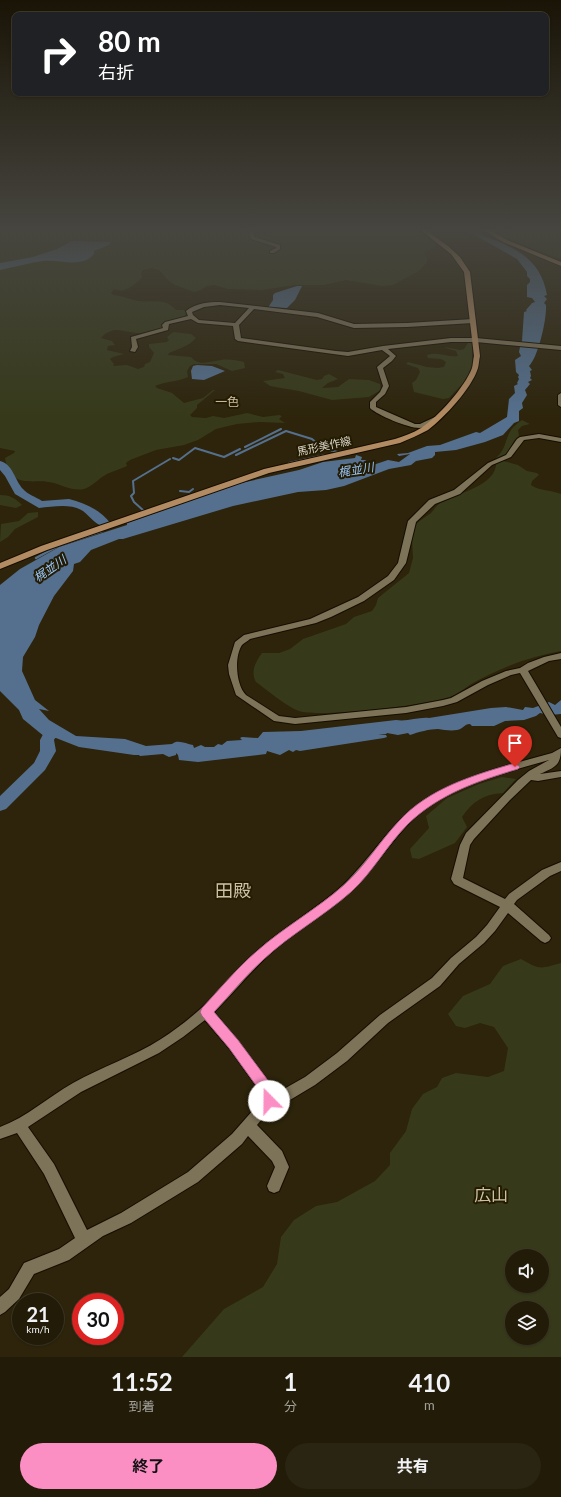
<!DOCTYPE html>
<html lang="ja">
<head>
<meta charset="utf-8">
<style>
	:root { --surface:#221b08; --page:#2a2412; --text:#f1f3f6; --muted:#a2a19c; --line:#3f3929; --accent:#fb8fc4 }
	body { margin:0; font-family:Lato,"Noto Sans JP",sans-serif; background:var(--page); color:var(--text); height:100vh; display:flex; flex-direction:column; font-size:15px; white-space:nowrap }
	* { box-sizing:border-box; margin:0 }
	p { font-size:13px; color:var(--muted) }
	.icon { flex:none; width:22px; height:22px; fill:none; stroke:currentColor; stroke-width:2; stroke-linecap:round; stroke-linejoin:round }
	.map { position:relative; height:1357px; overflow:hidden }
	.side { display:flex; flex-direction:column; background:var(--surface); flex:1 }
	.side>* { flex:none }
	.guide { position:absolute; left:12px; top:12px; width:537px; height:84px; border-radius:8px; box-shadow:0 1px 3px #0004,0 0 0 1px var(--line); background:#202124; color:#fff; overflow:hidden }
	.controls { position:absolute; left:505px; top:1249px; display:grid; gap:8px }
	.controls a { display:grid; place-items:center; width:44px; height:44px; border-radius:50%; background:var(--surface); box-shadow:0 1px 3px #0004,0 0 0 1px var(--line); font-size:20px }
	.speed { position:absolute; left:12px; top:1293px; display:flex; gap:8px; font-size:20px; font-weight:700; text-align:center }
	.speed>* { display:grid; place-content:center; width:52px; height:52px; border-radius:50%; background:var(--surface); box-shadow:0 1px 3px #0004,0 0 0 1px var(--line); line-height:1 }
	.speed small { font-size:10px; font-weight:400 }
	.speed .limit { border:6px solid #d22; background:#fff; color:#111 }
	.pin { position:absolute; display:grid; place-items:center; width:34px; height:34px; color:#fff; margin:-41px -17px; border-radius:50% 50% 50% 0; rotate:-45deg; box-shadow:0 0 4px #0007 }
	.pin .icon { rotate:45deg }
	.me { position:absolute; width:44px; margin:-22px; rotate:338deg; stroke-linejoin:round; filter:drop-shadow(0 0 3px #0008) }
	.turn { display:flex; align-items:center; gap:14px; height:84px; padding:0 20px; font-size:18px }
	.turn .icon { width:52px; height:52px; stroke-width:2.5 }
	.turn b { display:block; font-size:28px; line-height:34px }
	.eta { display:flex; justify-content:space-evenly; align-items:center; height:68px; text-align:center }
	.eta b { font-size:24px; font-weight:700; line-height:28px }
	.action { display:flex; gap:8px; margin-top:auto; padding:8px 20px }
	.action a { flex:1; height:46px; border-radius:24px; background:var(--accent); color:#111; font-size:16px; font-weight:700; line-height:46px; text-align:center }
	.action a+a { background:var(--page); color:var(--text) }
	.map>svg:first-child { display:block }
	.green { fill:#363a1a; fill-rule:evenodd }
	.water { fill:#55708e }
	.lines { fill:none; stroke-linecap:round; stroke-linejoin:round }
	.stream-far1 { stroke:#55708e; stroke-width:2 }
	.stream { stroke:#55708e; stroke-width:2.5 }
	.river { fill:#55708e; fill-rule:evenodd }
	.minor-casing { stroke:#160d00; stroke-width:2 }
	.major-casing { stroke:#160d00; stroke-width:2 }
	.minor { fill:#7d7358; fill-rule:evenodd }
	.major { fill:#b38b62; fill-rule:evenodd }
	.route { fill:#fb8fc4; stroke:#a35d7f }
	.labels { text-anchor:middle; stroke-width:4; stroke-linejoin:round; paint-order:stroke }
	.far-street-label { font-size:11px; fill:#dad5c6; stroke:#241b03 }
	.far-neighbourhood-label { font-size:12px; fill:#ccc1a3; stroke:#241b03 }
	.far-water-label { font-size:12px; font-style:italic; fill:#98c6f8; stroke:#241b03 }
	.near-neighbourhood-label { font-size:17px; fill:#ccc1a3; stroke:#241b03 }
	.near-quarter-label { font-size:18px; fill:#ccc1a3; stroke:#241b03 }
</style>
</head>
<body>
<div class="map">
<svg width="561" height="1357" viewBox="0 0 561 1357">
	<rect width="100%" height="100%" fill="#2d240b"/>
	<path class="green" d="M0,228h414l9,9 11,5 2,4 -12,7 3,5v4l-8,9 -26,14 -11,1 -36,-6 -22,5h-28l-34,5 -34,-1 -14,-4 -7,1 -6,4 -7,2 -19,-7 -6,-4 -10,-11 -8,-2 -8,2 -2,3 1,5c-9,7 -16,16 -28,11l-3,4 2,2c10,1 16,4 25,6 14,2 27,-4 38,9h8l2,3 -1,4c-6,2 -13,2 -19,5 -1,1 -2,3 -4,5 -4,3 -15,6 -21,6 -16,1 -26,-10 -40,5l11,3 3,4 -7,1 -1,4 17,4 -11,3 -3,2 4,5 -1,2 14,-1 11,4 6,-2 1,-3 5,-2 4,-9 -5,-6v-3l18,-2 2,-2 -2,-3 6,-5 18,2 5,4c-7,8 -17,11 -27,15l-1,2 23,2c8,10 20,4 30,3 8,-1 15,0 23,2l1,6 -13,3 -16,-7h-22l-4,2 -3,5 1,6c-10,5 -22,4 -33,9l2,2 15,5 12,10 19,-5 10,-8h2l-18,15v3l-7,7 2,2 14,1 7,-2 11,2 23,-5 16,4 16,-2 3,1 -3,3 6,4 -25,-1 -23,2 -21,5 -18,11 -14,5 -28,5 -26,10 -4,3 1,3c-6,3 -14,5 -20,8 -8,4 -14,12 -23,15 -13,3 -24,-6 -36,-7 -10,-2 -25,2 -34,-5 -5,-4 -8,-13 -9,-19l9,-5 1,-2 -15,-3z
		M488,228h73v31l-40,-15z
		M468,343h4v25l-7,13 -16,17 -6,1 -29,-7 -2,-9 4,-3 4,-8 -2,-4 -12,-4 2,-2 19,5 11,1 6,-1 2,-5 -5,-3 -13,-1 -1,-3c13,-4 20,3 31,1l-2,-5 -10,-3 -1,-1 15,3 4,-1z
		M278,370l39,10 5,-1 2,-3 5,-2 9,5 -10,4 -6,5 16,-1 11,-8 20,1 11,4 1,6 -12,7 -37,3 -33,-9 -18,-3 -11,-2 -7,-5 22,-3 -2,-4 -8,-2z
		M522,420l8,4 -8,2 -4,4 1,6c-9,6 -7,17 -18,22l2,3 15,4 9,6 10,2 2,2 -7,6 -1,4c9,6 20,5 30,9v157c-30,5 -61,17 -88,32 -7,4 -13,10 -21,13 -21,9 -133,22 -153,15 -13,-5 -32,-21 -43,-29 -6,-10 0,-21 6,-29h17l11,-4 13,-10 43,-15 8,-7 18,-6 4,-6 2,-7 31,-25 4,-15 -1,-19 4,-15c4,-4 10,-7 15,-11 3,-3 5,-7 8,-9 18,-12 62,-18 57,-46 15,-14 5,-24 26,-38z
		M0,495c10,0 15,3 22,10l-6,3 -16,-3z
		M38,512v5l-23,12 -7,8 -8,5 1,-18 18,-3 9,-8z
		M502,777l14,2 -13,14c-19,1 -31,9 -41,24l5,10 -12,16 -36,16 -7,-1 -2,-9 19,-21 -3,-12 21,-18 32,-14z
		M521,959c19,11 19,10 40,4v394h-379l42,-48 39,-22 14,-23 4,-27 13,-17 22,-14 21,-4 38,-21 15,-16v-12l16,-22 6,-22 11,-15 14,-7 5,-9 14,-5 32,4 16,-6 4,-23 -14,-21 -14,-4 -15,5 -9,-2 -8,-12 15,-18 27,-12 13,-18zM512,1256h30v30h-30zM512,1308h30v30h-30z"/>
	<path class="water" d="M462,228c17,0 12,4 25,9 31,12 54,23 60,58l-3,1 3,3 -3,4 2,2c1,14 -8,53 -17,61l3,4 -2,1 1,5 -1,2 2,2 -4,2 2,2 -5,6 2,5 -5,8 1,5 -4,3v10l-5,2 -11,12 -18,7 -29,8 -21,2v3l-3,3 -16,3 -5,4 -22,4 -45,17 -18,4 -28,2 -65,14 -110,33h-4l-28,11 -11,12 -6,2 -1,7 -19,25 -15,29 -4,12 -12,20 -1,14 13,29 14,11 -10,-2 10,11 27,16 49,3 21,7 26,-2c6,-5 14,0 21,1l1,3 7,-3 4,2h9l4,-3 4,1 5,-4 15,-1 -2,-2 2,-1 16,1 5,-6 38,-1 95,-11c11,2 22,-3 33,-2l62,-10 15,-1 17,3 2,-3 8,1 16,-6 6,3 6,-5v14l-11,1 -10,-2 -4,3 -12,4 -19,1 -11,5h-22l-2,-2c-6,0 -7,5 -13,6 -6,1 -13,0 -19,-1 -8,0 -20,3 -28,6l-2,-2 -10,2 -11,-2 -1,1 -8,1h8l1,2 -3,1 -84,13 -4,-1 -3,2 -4,-2 -9,5 -13,-4 -1,3 -68,8 -19,-2 -1,-5 -2,-2v2l-7,2 -6,-3 -23,2 -1,-1h-5l-55,-8 -23,-9 -5,1 -6,-2 -22,-18 -4,-9 -19,-19v-106l20,-16 39,-22 68,-22v-2l114,-40 58,-13 24,-8 32,-4 1,-3 6,2 -1,3h5l-2,3 1,1h11l12,-4 11,2 11,-8 -11,2 -2,-2 11,-1 19,-7 13,-1 36,-13 4,1 27,-16 2,-18 6,-6 -1,-7 4,-2 -1,-1 2,-4 -1,-2 1,-2 -3,-3 -1,-12 6,-4 -2,-4 2,-10 1,-1 2,-29 3,-1 -1,-1 6,-7 3,-1 -3,-4 -5,-1v-12l3,-3v-3l-3,-3v-4l-10,-13z
		M72,241l39,1 -2,3 -15,6v3c-13,15 -34,5 -51,7 -14,2 -29,6 -43,9v-7l33,-6 24,-8z
		M297,286h5l-7,14 -8,8 -18,-1v-1l4,-6v-5l2,-2z
		M197,365l15,1 13,5 -21,9 -12,-1 -1,-8 2,-5z"/>
	<g class="lines">
		<path class="stream-far1" d="M245,447l36,-18
			M236,455l50,-24 26,8 12,10 14,3
			M173,458l6,2 16,-12 29,9 16,-8
			M289,463l36,-8
			M180,491l9,1 4,-3
			M144,511l-10,-9 -3,-6 3,-3 -1,-12 37,-22
			M141,517l7,-2"/>
		<path class="stream" d="M36,558l22,-12 44,-15"/>
		<path class="river" d="M0,461c13,3 15,20 23,28 4,5 13,8 19,12l27,-2c16,4 32,11 42,25l-2,2c-11,3 -18,-9 -26,-15 -13,-8 -30,-4 -44,-3l-24,-14 -10,-18 -5,-6z
			M52,725l5,2 2,3 -5,10 2,11 -11,19 -39,39 -6,2v-15l34,-33 6,-12v-11l7,-13z"/>
		<g class="minor-casing">
			<path id="minor" d="M247,228h4l4,9 25,8v4l-6,4h-4v-2l6,-3v-1l-25,-8z
				M220,302l98,11 36,11 53,-1 66,-4 3,2 -3,2 -66,4 -53,1 -37,-11 -63,-8 -15,16 2,13 95,13 12,1 35,-6 68,-8h25l85,8v4l-85,-8h-25l-63,7 8,7 -4,5 -9,7 6,18 -4,8 -9,8v5l39,17h5l15,-7 3,2c-4,3 -13,9 -19,9 -11,0 -42,-13 -49,-20v-6l10,-10 3,-6 -6,-19 13,-11 -8,-6 -34,6 -110,-15 -3,-2 -2,-13 -35,-3 -7,-4 -22,5 -1,6 -32,9 2,8 -3,5 -5,-1 2,-4 -1,-10 32,-9 -1,-3 3,-3 23,-6 -2,-5c10,-8 22,-9 34,-9zM220,305l29,3 -14,15 -36,-3 -6,-5 -1,-3 12,-5z
				M561,393v14l-3,-2v-10z
				M539,434l22,4v4l-22,-4 -15,2 -13,17 -19,8 -32,29 -25,10 -19,18 -10,41 -12,17 -30,21 -33,16 -15,6 -66,16c-2,2 -6,4 -8,6 -8,12 -6,40 4,50l33,21 16,2 111,-11 37,-7 8,-2 31,-17 24,-10 14,-3 8,-5 16,-6 17,-4v6l-12,2 -21,10 33,56v11l-3,-1 -38,-64 -9,2 -23,10 -31,17 -14,4 -37,7 -111,11 -21,-3 -38,-26 -7,-21 -1,-9 7,-23 9,-7 66,-16 48,-22 30,-21 10,-13 10,-42 21,-21 25,-10 34,-27 18,-8 11,-16 3,-2z
				M561,748c0,18 -6,19 -21,26l21,-3v6l-23,4 -7,-1 -21,20 -36,39 -4,6 -7,33 42,21 4,-5 33,-24 19,-8v9l-11,5 -33,24 -3,4 35,31 2,3 -2,3 -4,2 -4,-2 -33,-28 -13,18 -11,12 -25,21 -19,22 -52,37 -41,38 -32,24 -30,18 -12,3 -16,19 25,26 7,16 -10,24 -5,2 -5,-2 -2,-5 8,-19 -3,-6 -24,-25 -6,8 -44,38 -67,41 -28,13 -34,24 -35,14 -15,25 -14,13 -5,3v-18l9,-8 15,-26 35,-14 16,-11 -31,-64 -27,-41 -17,6v-12c27,-10 48,-30 73,-44 28,-16 60,-26 88,-44 19,-12 37,-27 53,-43 14,-15 27,-31 42,-44 27,-25 60,-42 86,-66 30,-28 50,-66 85,-88 38,-23 82,-33 125,-45zM549,760l-20,11 -11,9 -52,53 -6,12 -9,34 3,5 46,23 -13,18 -11,12 -25,21 -19,20 -52,37 -43,38 -32,24 -30,17 -5,-11 -33,-43 -23,-28c20,-19 37,-42 59,-61 24,-21 53,-37 77,-59 22,-21 38,-47 59,-69 37,-37 92,-49 140,-63zM205,1020l24,28 31,43 2,4v5l-30,34 -44,38 -67,41 -34,17 -33,-66 -26,-37 53,-35 78,-39 24,-16z"/>
		</g>
		<g class="major-casing">
			<path id="major" d="M418,228h5l25,18 12,11 10,15 10,84c-1,4 -1,8 -2,12 -6,20 -34,50 -50,62 -9,5 -19,9 -28,13l-131,30 -222,77 -47,19v-6l41,-17 223,-77 131,-30c9,-3 18,-6 26,-11 17,-11 44,-41 51,-60 1,-4 1,-8 2,-12l-10,-84 -13,-18z
				M480,228h6l21,12 54,22v4l-58,-24z"/>
		</g>
		<use href="#minor" class="minor"/>
		<use href="#major" class="major"/>
	</g>
	<linearGradient id="sky" x2="0" y2="1"><stop stop-color="#191406"/><stop offset="0.55" stop-color="#46453f"/><stop offset="1" stop-color="#46453f" stop-opacity="0"/></linearGradient>
	<rect width="561" height="418" fill="url(#sky)"/>
	<path class="route" d="M515,763l5,4 -2,2c-40,12 -79,25 -110,55 -21,21 -35,48 -57,68 -27,24 -60,42 -87,67 -18,16 -33,35 -50,53l24,28 32,43 6,11v7l-2,4 -5,2 -5,-2 -4,-14 -31,-43 -27,-32 -2,-4 2,-4c18,-19 35,-40 55,-57 27,-24 60,-42 87,-66 21,-19 36,-44 55,-64 30,-33 75,-46 116,-58z"/>
	<g class="labels">
		<g class="far-street-label">
			<text transform="translate(324 446) rotate(-12)" y="4">馬形美作線</text>
		</g>
		<g class="far-neighbourhood-label">
			<text x="227" y="406">一色</text>
		</g>
		<g class="far-water-label">
			<text transform="translate(356 470) rotate(-9)" y="4">梶並川</text>
			<text transform="translate(50 569) rotate(-35)" y="4">梶並川</text>
		</g>
		<g class="near-neighbourhood-label">
			<text x="491" y="1201">広山</text>
		</g>
		<g class="near-quarter-label">
			<text x="233" y="897">田殿</text>
		</g>
	</g>
</svg>
<div class="controls">
<a><svg class="icon" aria-label="sound" viewBox="0 0 24 24"><path d="M4 9h4l5-4v14l-5-4H4zM17 9q2 3 0 6"/></svg></a>
<a><svg class="icon" aria-label="layers" viewBox="0 0 24 24"><path d="M12 4l9 5-9 5-9-5zM3 14l9 5 9-5"/></svg></a>
</div>
<div class="speed"><div>21<small>km/h</small></div><div class="limit">30</div></div>
<div class="pin" style="left:515px;top:767px;background:#d93025"><svg class="icon" aria-label="arrive" viewBox="0 0 24 24"><path d="M6 21V4h12l-3 4 3 4H6"/></svg></div>
<svg class="me" style="left:269px;top:1101px" viewBox="-20 -20 40 40"><circle r="19" fill="#fff"/><path d="M0-13L10 11 0 6-10 11z" fill="#fb8fc4"/></svg>
<div class="guide">
<div class="turn"><svg class="icon" aria-label="right" viewBox="0 0 24 24"><path d="M7 20v-9h11M14 6l5 5-5 5"/></svg><div><b>80 m</b>右折</div></div>
</div>
</div>
<section class="side">
<div class="eta">
<div><b>11:52</b><p>到着</p></div>
<div><b>1</b><p>分</p></div>
<div><b>410</b><p>m</p></div>
</div>
<div class="action"><a>終了</a><a>共有</a></div>
</section>
</body>
</html>
